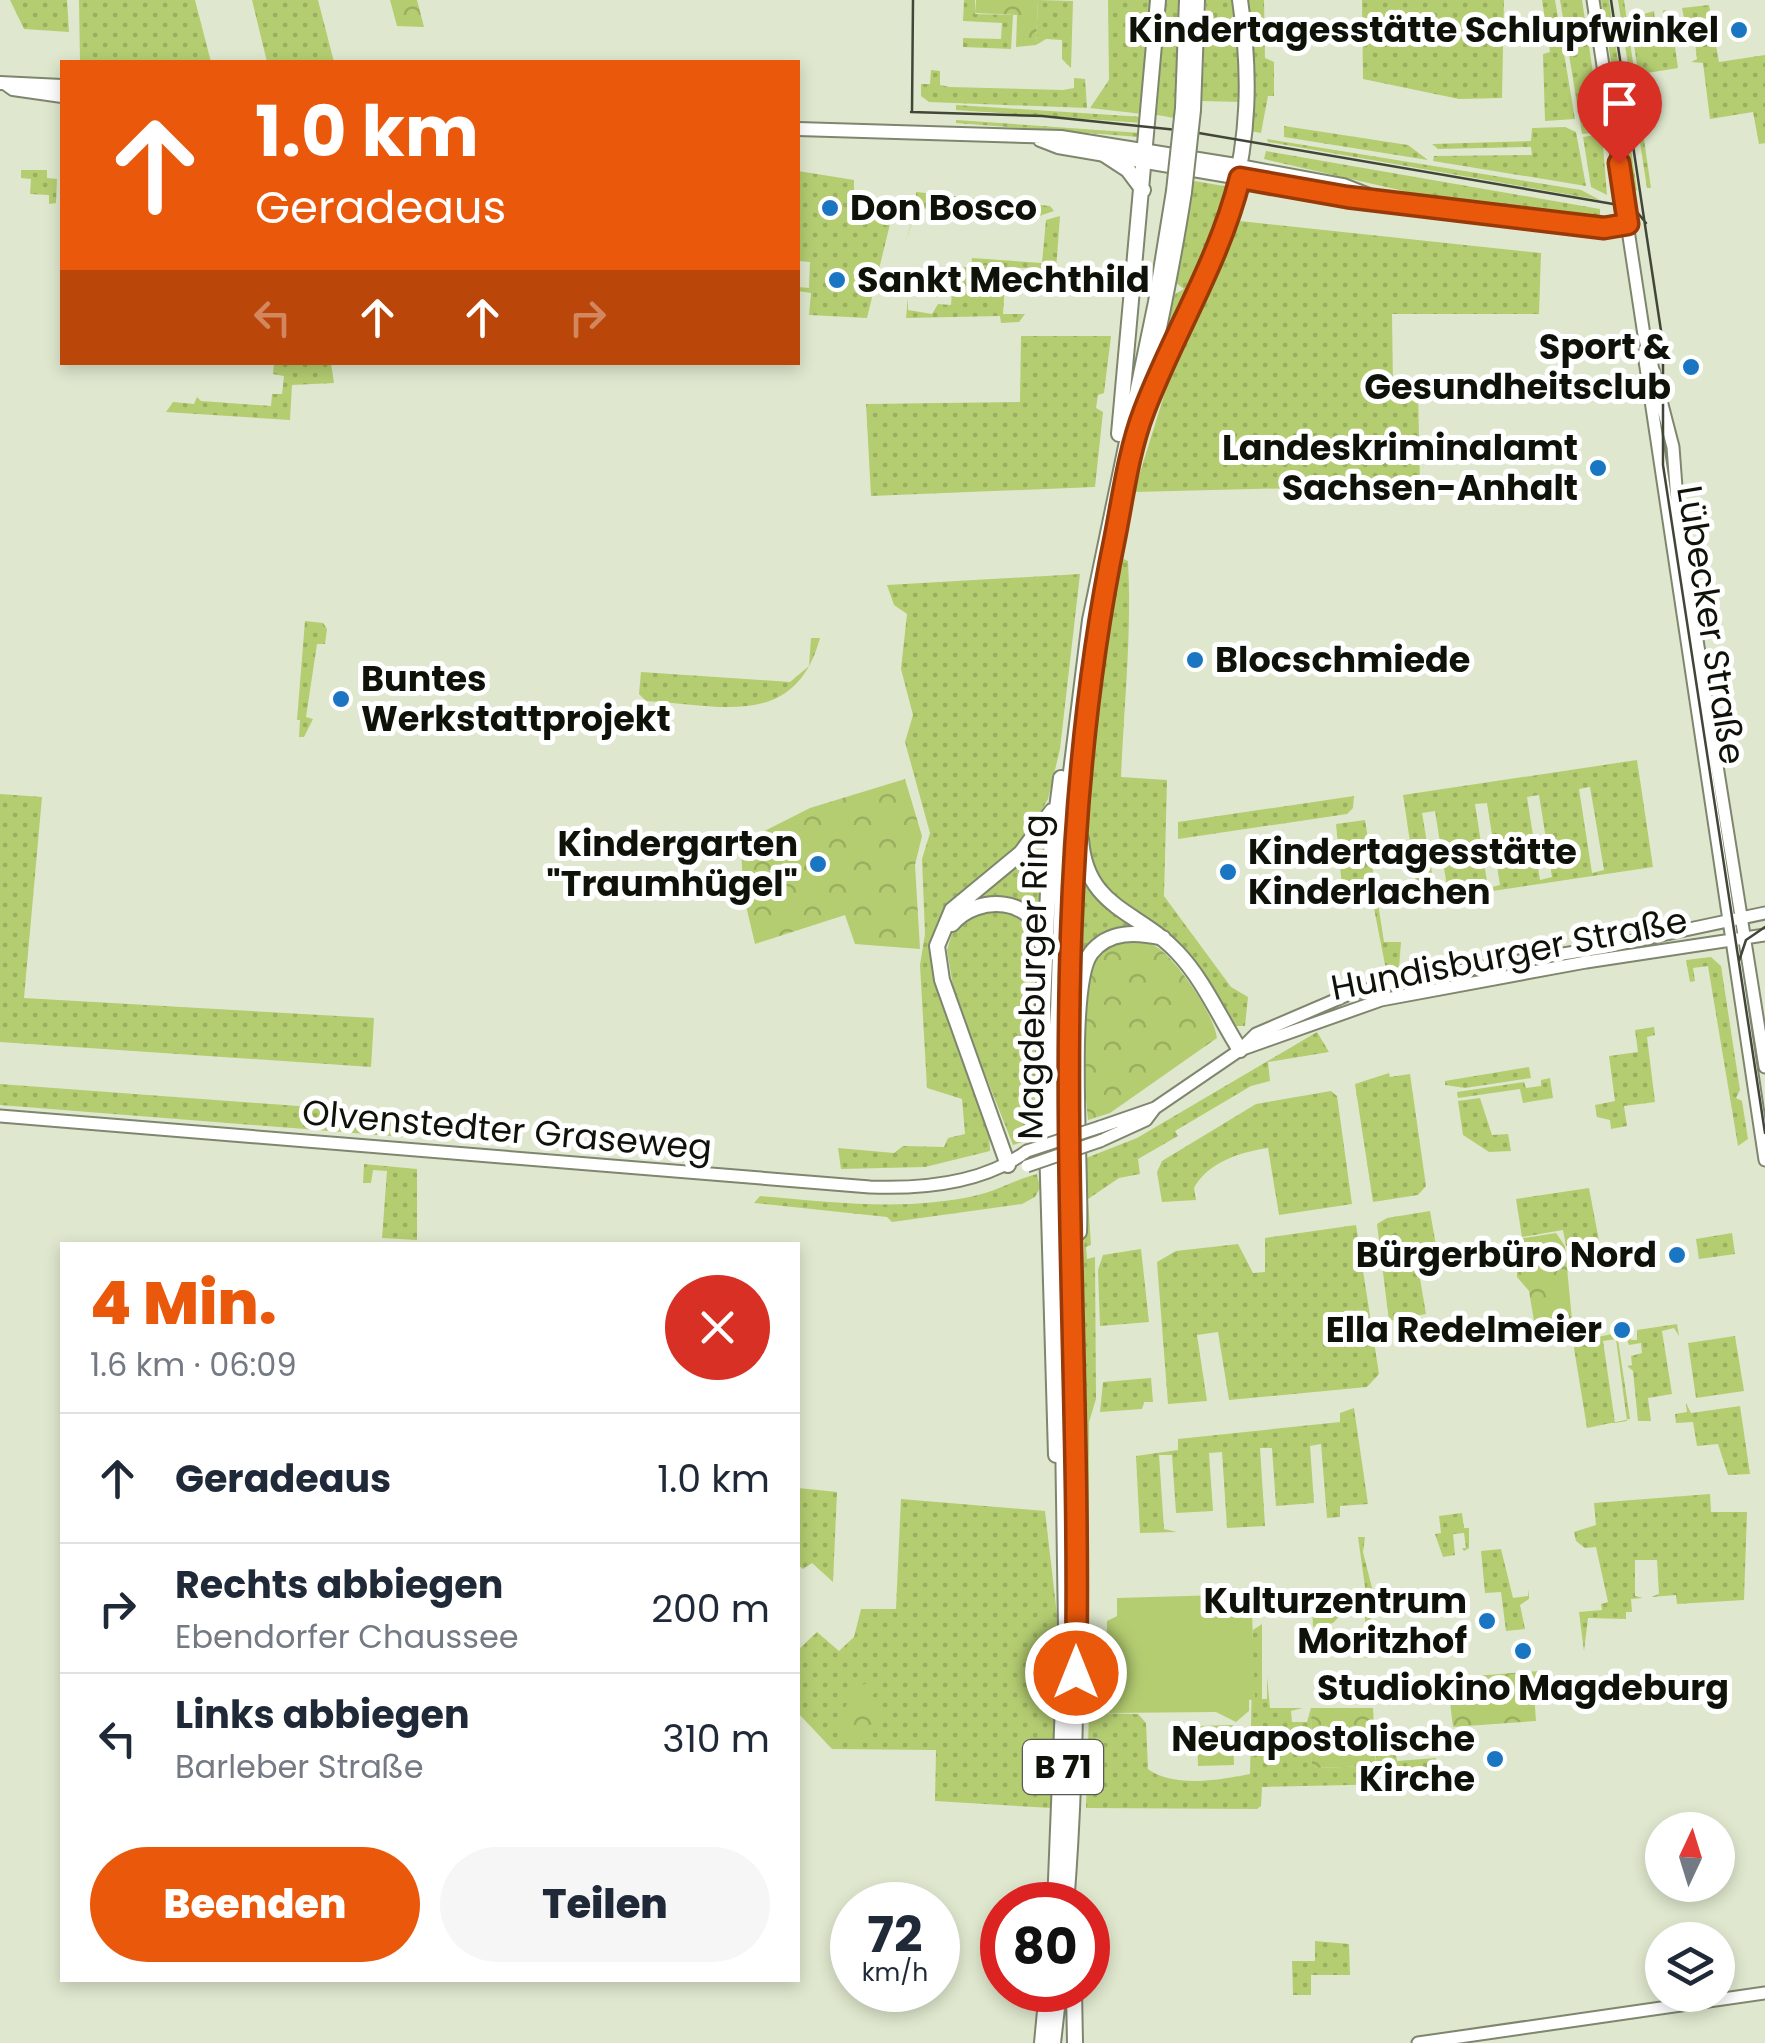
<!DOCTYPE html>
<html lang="de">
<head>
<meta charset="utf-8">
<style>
	:root { --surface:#fff; --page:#f6f6f7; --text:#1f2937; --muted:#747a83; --line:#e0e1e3; --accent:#ea580c }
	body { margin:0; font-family:Poppins,sans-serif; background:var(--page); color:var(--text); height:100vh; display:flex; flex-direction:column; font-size:38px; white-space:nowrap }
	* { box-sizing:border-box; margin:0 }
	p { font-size:32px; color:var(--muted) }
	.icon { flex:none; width:55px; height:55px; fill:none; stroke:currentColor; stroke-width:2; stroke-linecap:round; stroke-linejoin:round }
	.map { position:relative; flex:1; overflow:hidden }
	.side { position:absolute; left:60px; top:1242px; width:740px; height:740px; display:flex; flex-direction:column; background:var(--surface); border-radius:0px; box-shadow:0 5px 15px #0003 }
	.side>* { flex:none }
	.banner { position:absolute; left:60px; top:60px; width:740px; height:305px; border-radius:0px; box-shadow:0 5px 15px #0003; background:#ea580c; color:#fff; overflow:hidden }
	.needle { width:65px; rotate:4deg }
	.buttons { position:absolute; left:1645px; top:1812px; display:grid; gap:20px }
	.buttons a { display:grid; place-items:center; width:90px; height:90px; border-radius:50%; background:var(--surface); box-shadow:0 5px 15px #0003; font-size:50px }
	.speed { position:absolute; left:830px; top:1882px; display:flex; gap:20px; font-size:50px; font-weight:700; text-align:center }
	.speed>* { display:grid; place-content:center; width:130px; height:130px; border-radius:50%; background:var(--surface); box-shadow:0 5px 15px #0003; line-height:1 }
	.speed small { font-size:25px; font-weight:400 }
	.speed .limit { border:15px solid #d22; background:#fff; color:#111 }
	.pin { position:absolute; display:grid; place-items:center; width:85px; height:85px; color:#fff; margin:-102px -42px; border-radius:50% 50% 50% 0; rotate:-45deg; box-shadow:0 0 10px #0007 }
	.pin .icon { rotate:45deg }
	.me { position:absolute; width:110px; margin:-55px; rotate:0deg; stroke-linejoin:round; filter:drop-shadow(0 0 8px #0008) }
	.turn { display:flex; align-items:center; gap:35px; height:210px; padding:0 30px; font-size:45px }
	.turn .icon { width:130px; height:130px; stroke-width:2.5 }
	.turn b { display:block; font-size:70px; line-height:85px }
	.lanes { display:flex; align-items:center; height:95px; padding:0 30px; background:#0003; justify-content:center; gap:50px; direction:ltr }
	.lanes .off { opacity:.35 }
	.round { display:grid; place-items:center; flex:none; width:105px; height:105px; border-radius:52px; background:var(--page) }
	.overview { display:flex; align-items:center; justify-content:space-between; height:170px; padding:0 30px }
	h1 { font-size:60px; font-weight:800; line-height:75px; color:var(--accent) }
	.action { display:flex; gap:20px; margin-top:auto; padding:20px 30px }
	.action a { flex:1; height:115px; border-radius:60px; background:var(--accent); color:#fff; font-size:40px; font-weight:800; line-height:115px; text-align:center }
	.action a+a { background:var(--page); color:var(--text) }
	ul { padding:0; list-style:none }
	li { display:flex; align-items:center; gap:30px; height:130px; padding:0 30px; border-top:2px solid var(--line) }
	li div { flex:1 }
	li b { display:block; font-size:38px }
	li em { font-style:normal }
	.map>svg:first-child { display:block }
	.grass { fill:url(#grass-dots); fill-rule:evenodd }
	.forest { fill:url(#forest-crowns) }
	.pitch { fill:#b4cd71 }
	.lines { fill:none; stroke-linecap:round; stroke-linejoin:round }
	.secondary-casing { stroke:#7e866e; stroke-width:15 }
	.primary-casing { stroke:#7e866e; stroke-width:16 }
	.highway-casing { stroke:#7e866e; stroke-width:18 }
	.secondary { stroke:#fff; stroke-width:11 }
	.primary { stroke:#fff; stroke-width:12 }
	.highway { stroke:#fff; stroke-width:14 }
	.tram { stroke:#424639; stroke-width:2.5 }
	.secondary-bridge-casing { stroke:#7e866e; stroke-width:15; stroke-linecap:butt }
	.highway-bridge-casing { stroke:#7e866e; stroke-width:18; stroke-linecap:butt }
	.secondary-bridge { stroke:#fff; stroke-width:11 }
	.highway-bridge { stroke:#fff; stroke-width:14 }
	.route-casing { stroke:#983908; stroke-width:25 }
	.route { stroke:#ea580c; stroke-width:18 }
	.poi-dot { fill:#1a75c2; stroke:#fff; stroke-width:4 }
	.labels { text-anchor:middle; stroke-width:10; stroke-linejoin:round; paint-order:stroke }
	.shield { fill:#fff; stroke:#575953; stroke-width:2.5 }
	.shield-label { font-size:32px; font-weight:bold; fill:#0f1209 }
	.poi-label { font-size:35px; font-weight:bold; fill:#0f1209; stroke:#fff; text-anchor:end }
	.street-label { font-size:35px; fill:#0f1209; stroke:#fff }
</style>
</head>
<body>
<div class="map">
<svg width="1765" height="2043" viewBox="0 0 1765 2043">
	<defs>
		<pattern id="grass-dots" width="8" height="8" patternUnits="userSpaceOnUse" patternTransform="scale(2.5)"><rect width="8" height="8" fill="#b4cd71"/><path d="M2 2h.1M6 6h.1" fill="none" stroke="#9aaf60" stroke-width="1.8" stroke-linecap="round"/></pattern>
		<pattern id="forest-crowns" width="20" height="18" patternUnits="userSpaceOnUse" patternTransform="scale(2.5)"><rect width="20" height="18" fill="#b4cd71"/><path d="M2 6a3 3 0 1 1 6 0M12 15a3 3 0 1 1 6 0" fill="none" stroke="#9aaf60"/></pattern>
	</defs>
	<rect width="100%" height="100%" fill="#dfe8ce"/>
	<path class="grass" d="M10,0h57l2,32 -45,-3z
		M79,0h116l16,62h-131z
		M252,0h66l16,62h-67z
		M964,0h11v14l38,1 -2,34 -48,-2v-9l38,1 1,-16 -39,-2z
		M1038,0l35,1 -2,67 -9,-9v-19l-16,-1 -10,6z
		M1108,0h43l-8,114 -53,-6 19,-28z
		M1163,0h16l-5,118 -22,-4z
		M1206,0h29l6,102 -39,-1z
		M1246,0h18l1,58 9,4v34h-6l-7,37 -11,-2 2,-90z
		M1362,0h142l-2,98 -43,1 -96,-20z
		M1542,0h13l20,119 -30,2 -2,-67 7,-2z
		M1560,0h22l20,132 -20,2z
		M1601,0h8l28,190 -5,1z
		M1618,0h6l27,188h-4z
		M1709,5l10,57 46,-7v88l-6,1 -6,-32 -43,7 -7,-56 -12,-1 6,-3 -5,-41h-8l-2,-10z
		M1663,10l7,1 8,57 -31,5 3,18 -9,1 -11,-74 24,-7 1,10 9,-1z
		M931,70l9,1v14l10,2 113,3 11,-2v-10l11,1 2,29 -158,-6 -8,-6v-12h9z
		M956,105l187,12v6l-187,-13z
		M956,120l185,13 -2,4 -183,-14z
		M1284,126l124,19 20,15 -144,-23z
		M1532,128l33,-1 11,5 10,54 -153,-25 1,-5 98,-1 -1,-8 -93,2 -6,-5 99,-3z
		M1602,134l5,61 -16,-8 -8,-50z
		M1267,139l314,51 19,10 -332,-58z
		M1266,151l334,58v8l-179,-22 -153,-35 -4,-1z
		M21,170h26v8l10,1 -1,24 -7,1v-9l-19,-1 1,-15 -10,-1z
		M798,171l56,9v33l38,3 -25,102 -58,-3 2,-22 -13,-2v-4l11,1 1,-26 -11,-1z
		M1194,181l36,6 -19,68 -52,109 16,-70 9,-5 -8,-6z
		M916,192l134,14 4,5 -15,5 -47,-1v-5l-13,-1 -1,6 -3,-6 -6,-1 -1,6h-6v-6l-45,1 -12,34 11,-34z
		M1060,216l-4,54 -82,-5 32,4 -3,45h22l-6,8 -18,1 -1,-7 -94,2 2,-21v13l24,4 6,-10 13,1 2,-29 -13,-3v-5l31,-1 1,-9 70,5 4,-43z
		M1240,221l301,32 -2,61h-147l1,71 25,4 2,96 -286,7 32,-103z
		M1021,336h90l-7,57 -6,2 -2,13 7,4 -8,75 -224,9 -5,-92 154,-2z
		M274,363h57l3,20 -42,2 -2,35 -124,-8 7,-10 21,2 3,-7 4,4 70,5 1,-12h10l2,-18 -11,-2z
		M1117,556l11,5c4,72 -4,143 -7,216l46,3 -3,116 67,91 17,10 -3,29h-11l-8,-10 -44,-71 -42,-25 -40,-35 -16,-46 23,-197 -2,-15z
		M1080,574l-20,175 -12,50 -26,46 -75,64 -14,32 7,51 49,141 1,18 -65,16 -84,2 -3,-21 56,5 9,-7 41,1 4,-9 17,-4 -3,-35 -35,-11 -7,-123 5,-31 -3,-75 8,-26 -25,-91 8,-27 -12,-46 6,-55 -13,-9 -7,-20z
		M305,621l18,2 4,6 -2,15h-8l-11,73 7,2 -9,18h-5l1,-17h-3z
		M811,638h9c-25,92 -100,67 -174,63l-7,-7 2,-22 149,10 19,-16z
		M1637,760l16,107 -234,35 -16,-107zM1590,787l14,83 -12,3 -13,-84zM1539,795l13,82 -12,3 -13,-83zM1487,803l13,82 -12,3 -13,-84zM1435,811l13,82 -12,3 -14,-83z
		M0,794l42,3 -18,201 350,20 -3,49 -371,-25z
		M1354,796l-1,12 -6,6 -169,25v-17z
		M1365,820l19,122h17l-2,26 -12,7 -15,-77 -29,-1 -7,-73z
		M1050,824l-7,102 -13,-14 -69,-3z
		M1078,854l36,58 21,15 -59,47 -4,100z
		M981,909c30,0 43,5 56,33l2,195 -26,8 -58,-147 -8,-48 6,-20z
		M1711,957l10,9 19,124 -4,8 6,3 6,38 -10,7 -30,-180 -15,2 2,13 -5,1 -4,-22z
		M1654,1027l1,8 -8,2 8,65 -31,4 3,20 -16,3 -1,-9 -13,-3 -2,-12 20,-4 -6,-45 29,-4 -3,-22z
		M1317,1032l12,20 -61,10 2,19 -19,5 -76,45 3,5 -40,23 2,15 -21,4 -31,21 3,46 -5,2 1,12 8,-2 1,142 -7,23v288h-3l-6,-276 6,-276 51,-20z
		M1529,1067l2,11 -66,10 -20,-3v-4z
		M1389,1073l1,4 20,-3 16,112 -8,9 -45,7 -18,-118z
		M1550,1078l3,20 -30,5 -3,-14 -62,9 -1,-6 67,-10 2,6 15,-2v-6z
		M0,1084l366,27 37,17 2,9 -405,-32z
		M1331,1091l6,5 15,108 -73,11 -11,-67c-27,4 -60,14 -74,40l2,12 -34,2 -5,-30 5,-11 94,-57z
		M1480,1098l12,37 16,-1 3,17 -22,1 -26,-17 -5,-34z
		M364,1164l53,5v71l-35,-2 5,-67 -14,-1 -2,13h-8z
		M1037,1174l3,14 -5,9 -13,7 -130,18 -5,-5 -133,-14 6,-7c74,6 145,16 218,-1 21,-5 39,-16 59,-21z
		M1589,1188l10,53 -33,5 -3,-16 -41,7 -6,-38z
		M1430,1211l6,35 -21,3 11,65 -37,7 -12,-97 10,-6z
		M1356,1225l23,149 -12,13 -138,13 -11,-68 -21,3 10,66 -39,3 -11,-142 19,-11 62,-7 15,29 12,-1v-34z
		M1732,1233l3,21 -36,5 -3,-20z
		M1141,1249l8,73 -49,4 -2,-56 5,-15z
		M1677,1324l2,12 -5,-8 -12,3 10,63 -24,4 3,23h-13l-5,-50 -6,-5 5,-1 -1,-9 11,-3 -1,-10 -12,2 -5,-13 6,-1 1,9h6v-10z
		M1617,1333l13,86 -43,9 -14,-86zM1616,1339l11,82 -12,2 -12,-82z
		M1735,1336l9,55 -48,7 -8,-55z
		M1151,1378l2,24h-9l-2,7 -42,3 3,-30z
		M1686,1403l5,10 49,-7 10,68 -22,1 -10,-31 -21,2 -4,-24 -17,1 -1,-9 12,-2z
		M1354,1408l14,96 -28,2v11l-13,1 -6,-74 -11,2 4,57 -38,3 -4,-58h-12l5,78 -38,2 -5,-76 -13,1 4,58 -37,2 -4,-58h-13l5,74 13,3 -37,1 -4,-77 42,-6v-11l162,-17v-9z
		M798,1488l39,4 -4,90 -21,-19 -9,6 -5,-4z
		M1710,1494l1,18h36l-3,88 -67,4 -1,-9 -25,2 8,-3 -2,-34h-22v36l8,2 -12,1 1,13h-6v7l-38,-1 -4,33 -5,-39 23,-2 -1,-6 7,-2 -12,-55 -11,1 -9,-7 -2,-9 22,-7 -2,-22z
		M901,1499l144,12 15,130 -9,167 -116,-7 1,-51 -104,-1 -34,-36v-63l19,-18 22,19 15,-14 7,-28h35z
		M1462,1513l2,15h5v20l-5,3 -2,-3h4l-2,-15 -11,1 2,21 -12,2 -8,-23 6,-1 -2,-17z
		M1358,1537h7l-2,15 10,40 -6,2h5l3,16 -7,2 8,19 -6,-3 6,29 -11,1v-52h-16l-16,17 -20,4 -1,-26 -14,-3 68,-4z
		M1501,1549l12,49 15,-2 1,-7v10l-9,6 5,24 -19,2 -5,-39 -16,1 -4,-42z
		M1262,1624v75h5v-23l3,32h33l-12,3 1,11h15l4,-14 1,60 64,-2v-10l20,-1 1,6 39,-3 4,25 -178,4 -1,19 -4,3 -171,-1 3,-95 49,1 8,9 2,46c25,19 73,11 102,5l3,-144z
		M1315,1941l34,3 1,31h-39v20h-18l-1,-34h23z"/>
	<path class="forest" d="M390,0h27l7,27 -27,-1z
		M976,0h62l-2,45 -20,2 1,-32 -42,-2z
		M905,779l17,57 -7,29 5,84 -65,-5 -10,-29 -90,29 -12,-51 -2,-50 69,-35z
		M1124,939c12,1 21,1 31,7 21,12 59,68 62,92l-107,75 -22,7c-3,-39 -15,-125 3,-159 7,-12 22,-17 33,-22z
		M1556,1233l9,13 7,74 -37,7 -6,-36 -12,-14v-38z
		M1539,1671l3,7 -9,1 3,42 -83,6 -6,-49z
		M881,1677l1,12 -15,9 11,15 -2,15 -10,9 -15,1 -12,-18 9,-18 -4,-9z
		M1311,1708h62l3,58 -64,2z"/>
	<path class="pitch" d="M1221,1595l1,17h30l3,87 -6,1v11l-13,11 -20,-10 -110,1 1,-92 10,-5v-18z
		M1233,1725l1,40 -36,1 -1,-40z"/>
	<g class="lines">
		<g class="secondary-casing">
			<path id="secondary" d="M1593,0l51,335 29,112 6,80 86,540
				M1242,166l103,19 23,9
				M1240,178l330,47 33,4 25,-5
				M1644,354l121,806
				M1240,1050l141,-50 205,-38 179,-27
				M0,1116l870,71c52,2 114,-4 157,-36
				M1100,1127l55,-19
				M1100,1141l46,-21 9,-12 85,-58 16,-16 91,-39 61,-16 192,-31 165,-35
				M1418,2043l347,-50"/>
		</g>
		<g class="primary-casing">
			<path id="primary" d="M0,83l62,3
				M6,84l7,5 49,7
				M798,129l263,8 181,29
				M1040,140l18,7 182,31"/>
		</g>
		<g class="highway-casing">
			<path id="highway" d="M1183,108l4,-108
				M1193,110l4,-110
				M1105,155l23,15 15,20
				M1154,390c67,-142 110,-228 86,-390
				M1119,434l39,-434
				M1081,839c5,70 57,71 96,113 26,27 43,66 63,98
				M952,924c25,-30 85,-28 89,19
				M1008,1165l-66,-185 -5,-34 15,-36 69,-57 31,-42
				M1079,1232c3,-54 -13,-246 12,-279 18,-23 46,-21 72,-15
				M1056,1455l-13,-450 6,-136 12,-91
				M1055,1905l11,-277 -9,-584 7,-216 26,-208 66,-318 18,-111
				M1066,1905c28,-343 -16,-689 5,-1030 7,-112 21,-225 43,-335 23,-116 52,-231 70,-348
				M1074,1990l1,53
				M1042,2043l5,-53
				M1053,2043l6,-53"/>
		</g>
		<use href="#secondary" class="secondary"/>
		<use href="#primary" class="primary"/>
		<use href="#highway" class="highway"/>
		<path class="tram" d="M1611,0l52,344v121l102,668
			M911,112l131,4 145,15 432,74 18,7 9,11
			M912,112l1,-112
			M1739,961l7,-21 19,-13"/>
		<g class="secondary-bridge-casing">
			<path id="secondary-bridge" d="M1027,1151l73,-24
				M1027,1166l73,-25"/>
		</g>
		<g class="highway-bridge-casing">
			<path id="highway-bridge" d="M1174,191l9,-83
				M1184,192l9,-82"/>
		</g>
		<use href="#secondary-bridge" class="secondary-bridge"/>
		<use href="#highway-bridge" class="highway-bridge"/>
	</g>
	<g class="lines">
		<g class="route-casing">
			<path id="route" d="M1076,1673c7,-380 -39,-760 39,-1136 8,-41 14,-87 29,-126 30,-79 75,-149 96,-233l107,19 257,31 24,-4 -9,-61"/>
		</g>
		<use href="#route" class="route"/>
	</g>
	<g class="poi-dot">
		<circle cx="1739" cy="30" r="10"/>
		<circle cx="830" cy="208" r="10"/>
		<circle cx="837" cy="280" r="10"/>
		<circle cx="1691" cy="367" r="10"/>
		<circle cx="1598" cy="468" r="10"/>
		<circle cx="1195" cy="660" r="10"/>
		<circle cx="341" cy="699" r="10"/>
		<circle cx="818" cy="864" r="10"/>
		<circle cx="1228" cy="872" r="10"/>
		<circle cx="1677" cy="1255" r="10"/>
		<circle cx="1622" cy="1330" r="10"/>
		<circle cx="1487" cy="1621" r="10"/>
		<circle cx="1523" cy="1651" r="10"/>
		<circle cx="1495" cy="1759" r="10"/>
	</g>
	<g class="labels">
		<rect class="shield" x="1023" y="1740" width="80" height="54" rx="8"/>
		<g class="shield-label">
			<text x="1063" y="1778">B 71</text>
		</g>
		<g class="poi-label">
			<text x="1719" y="42">Kindertagesstätte Schlupfwinkel</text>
			<text x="850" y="220" text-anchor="start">Don Bosco</text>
			<text x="857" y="292" text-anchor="start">Sankt Mechthild</text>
			<text x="1671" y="359">Sport &amp;<tspan x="1671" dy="40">Gesundheitsclub</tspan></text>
			<text x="1578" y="460">Landeskriminalamt<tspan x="1578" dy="40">Sachsen-Anhalt</tspan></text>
			<text x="1215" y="672" text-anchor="start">Blocschmiede</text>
			<text x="361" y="691" text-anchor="start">Buntes<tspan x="361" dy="40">Werkstattprojekt</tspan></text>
			<text x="798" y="856">Kindergarten<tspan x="798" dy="40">"Traumhügel"</tspan></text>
			<text x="1248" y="864" text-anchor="start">Kindertagesstätte<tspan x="1248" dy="40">Kinderlachen</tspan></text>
			<text x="1657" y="1267">Bürgerbüro Nord</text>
			<text x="1602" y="1342">Ella Redelmeier</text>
			<text x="1467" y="1613">Kulturzentrum<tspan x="1467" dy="40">Moritzhof</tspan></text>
			<text x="1523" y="1700" text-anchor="middle">Studiokino Magdeburg</text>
			<text x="1475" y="1751">Neuapostolische<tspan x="1475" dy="40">Kirche</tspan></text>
		</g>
		<g class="street-label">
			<text transform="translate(1711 625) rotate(81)" y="12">Lübecker Straße</text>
			<text transform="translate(1509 954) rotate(-11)" y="12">Hundisburger Straße</text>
			<text transform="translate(1033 977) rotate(-89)" y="12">Magdeburger Ring</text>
			<text transform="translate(507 1130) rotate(5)" y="12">Olvenstedter Graseweg</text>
		</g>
	</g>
</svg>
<div class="buttons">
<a><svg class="needle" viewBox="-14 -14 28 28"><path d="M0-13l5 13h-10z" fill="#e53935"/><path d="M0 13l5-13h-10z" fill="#747a83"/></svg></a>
<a><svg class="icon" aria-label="layers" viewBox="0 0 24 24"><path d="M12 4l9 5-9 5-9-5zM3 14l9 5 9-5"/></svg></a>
</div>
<div class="speed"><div>72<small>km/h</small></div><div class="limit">80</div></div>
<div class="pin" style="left:1619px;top:163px;background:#d93025"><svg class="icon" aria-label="arrive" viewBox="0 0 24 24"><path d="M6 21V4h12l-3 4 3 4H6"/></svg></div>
<svg class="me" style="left:1076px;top:1673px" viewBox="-20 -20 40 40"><circle r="17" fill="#ea580c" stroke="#fff" stroke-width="3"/><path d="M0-11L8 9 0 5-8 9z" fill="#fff"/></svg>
<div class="banner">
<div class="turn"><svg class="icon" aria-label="ahead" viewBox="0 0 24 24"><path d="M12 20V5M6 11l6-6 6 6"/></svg><div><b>1.0 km</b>Geradeaus</div></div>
<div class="lanes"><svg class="icon off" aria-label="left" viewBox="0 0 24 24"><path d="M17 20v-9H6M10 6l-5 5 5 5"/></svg><svg class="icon" aria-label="ahead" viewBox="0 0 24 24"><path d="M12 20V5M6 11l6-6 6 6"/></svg><svg class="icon" aria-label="ahead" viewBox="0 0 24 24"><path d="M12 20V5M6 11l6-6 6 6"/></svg><svg class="icon off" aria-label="right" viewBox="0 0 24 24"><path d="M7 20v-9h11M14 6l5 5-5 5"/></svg></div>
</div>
<section class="side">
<div class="overview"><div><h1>4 Min.</h1><p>1.6 km · 06:09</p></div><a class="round" style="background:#d93025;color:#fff"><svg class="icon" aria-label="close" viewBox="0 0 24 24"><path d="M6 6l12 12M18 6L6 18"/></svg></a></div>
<ul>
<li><svg class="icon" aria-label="ahead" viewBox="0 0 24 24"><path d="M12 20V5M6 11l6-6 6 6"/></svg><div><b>Geradeaus</b></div><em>1.0 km</em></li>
<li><svg class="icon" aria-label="right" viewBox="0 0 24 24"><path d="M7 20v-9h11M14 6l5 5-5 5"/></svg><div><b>Rechts abbiegen</b><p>Ebendorfer Chaussee</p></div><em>200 m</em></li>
<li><svg class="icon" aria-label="left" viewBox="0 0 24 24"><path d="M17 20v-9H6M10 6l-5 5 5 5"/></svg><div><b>Links abbiegen</b><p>Barleber Straße</p></div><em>310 m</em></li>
</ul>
<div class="action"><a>Beenden</a><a>Teilen</a></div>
</section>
</div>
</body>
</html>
